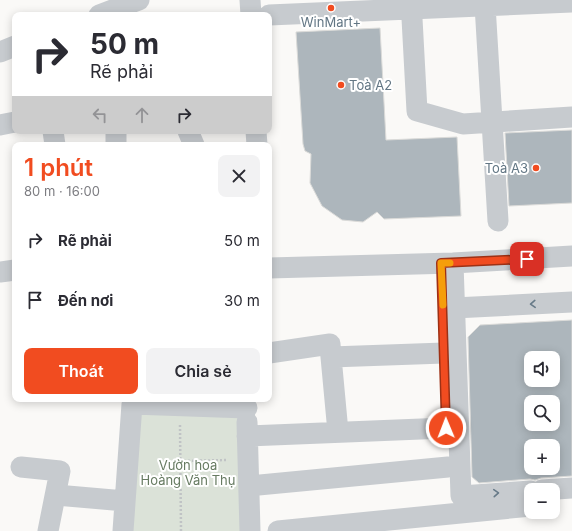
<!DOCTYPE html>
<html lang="vi">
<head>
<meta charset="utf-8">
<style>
	:root { --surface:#fff; --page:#f2f2f3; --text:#2b2b33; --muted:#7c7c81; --accent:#f14c20 }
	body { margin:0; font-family:Inter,sans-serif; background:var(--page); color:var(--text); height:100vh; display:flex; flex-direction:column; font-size:15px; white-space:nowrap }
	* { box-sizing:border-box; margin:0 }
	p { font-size:13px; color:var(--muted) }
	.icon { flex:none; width:22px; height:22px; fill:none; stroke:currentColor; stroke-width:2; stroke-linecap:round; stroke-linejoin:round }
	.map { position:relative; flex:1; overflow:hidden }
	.sheet { position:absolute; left:12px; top:142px; width:260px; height:260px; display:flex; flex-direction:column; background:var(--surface); border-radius:8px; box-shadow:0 2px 10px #0003 }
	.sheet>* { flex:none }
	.top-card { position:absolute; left:12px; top:12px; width:260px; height:122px; border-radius:8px; box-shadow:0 2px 10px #0003; background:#fff; color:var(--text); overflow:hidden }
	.fabs { position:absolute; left:524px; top:351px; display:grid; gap:8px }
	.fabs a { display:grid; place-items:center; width:36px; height:36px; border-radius:8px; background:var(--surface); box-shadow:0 2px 10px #0003; font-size:20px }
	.pin { position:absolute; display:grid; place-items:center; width:34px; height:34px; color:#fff; margin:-17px; border-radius:8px; box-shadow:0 2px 6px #0006 }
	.me { position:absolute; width:44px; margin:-22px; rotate:359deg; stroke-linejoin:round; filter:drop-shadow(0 0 3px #0008) }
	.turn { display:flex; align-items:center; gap:14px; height:84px; padding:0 12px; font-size:18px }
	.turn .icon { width:52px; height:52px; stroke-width:2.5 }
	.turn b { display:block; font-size:28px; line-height:34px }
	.lanes { display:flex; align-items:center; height:38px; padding:0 12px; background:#0003; justify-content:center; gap:20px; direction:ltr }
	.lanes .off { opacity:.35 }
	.round { display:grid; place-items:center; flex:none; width:42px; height:42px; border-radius:8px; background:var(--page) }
	.head { display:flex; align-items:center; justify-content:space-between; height:68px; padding:0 12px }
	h1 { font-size:24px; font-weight:600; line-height:30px; color:var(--accent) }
	.primary-button { display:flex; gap:8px; margin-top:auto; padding:8px 12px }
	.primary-button a { flex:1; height:46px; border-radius:8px; background:var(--accent); color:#fff; font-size:16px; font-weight:600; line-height:46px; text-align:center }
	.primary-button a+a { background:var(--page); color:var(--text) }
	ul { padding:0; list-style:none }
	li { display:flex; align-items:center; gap:12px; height:60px; padding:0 12px }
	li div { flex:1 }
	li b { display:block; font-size:15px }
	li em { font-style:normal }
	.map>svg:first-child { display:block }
	.green { fill:#dbe2d8 }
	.building { fill:#adb6bc; stroke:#dbdbd9; fill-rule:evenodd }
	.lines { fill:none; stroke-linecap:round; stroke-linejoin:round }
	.path { stroke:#c0c3c5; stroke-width:2.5; stroke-dasharray:2 2; stroke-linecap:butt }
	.minor { stroke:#c7cbcf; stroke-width:21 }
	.oneway { stroke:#677a88 }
	.route-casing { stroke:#9d3115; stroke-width:10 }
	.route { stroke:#f14c20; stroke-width:7 }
	.slow { stroke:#f59e0b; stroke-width:7 }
	.poi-dot { fill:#f14c20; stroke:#fff; stroke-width:1.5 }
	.labels { text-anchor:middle; stroke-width:4; stroke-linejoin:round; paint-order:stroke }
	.poi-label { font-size:13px; fill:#627684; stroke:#fff }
	.park-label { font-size:13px; fill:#677b62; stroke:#fff }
</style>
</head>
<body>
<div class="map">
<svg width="572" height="531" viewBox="0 0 572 531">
	<rect width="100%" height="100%" fill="#faf9f7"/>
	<path class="green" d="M135,408l109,2 3,121h-120z"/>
	<path class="building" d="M380,28l6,112 71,-3 4,79 -77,3 -7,-7 -14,10 -21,-2 -20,-14 -12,-23 1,-29 -6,-3 -2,-7 -7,-112z
		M572,130v73l-63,3 -4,-73z
		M572,320v156l-31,2 -6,2 -5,-1 -51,4 -7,-6 -4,-140 12,-12zM531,358h22v22h-22zM531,402h22v22h-22zM531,446h22v22h-22z"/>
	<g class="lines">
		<path class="path" d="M180,425l1,106
			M180,461l48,-1"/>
		<path class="minor" d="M250,0l1,15
			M411,0l6,111 46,13 109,-7
			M485,5l13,216
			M99,15l40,-15
			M269,15l303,-13
			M0,52l15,-6
			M0,125l15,-3
			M53,131l2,14
			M116,131v14
			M188,131l6,14
			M256,131l1,14
			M453,263l8,233 70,-5
			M269,268l184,-5 119,-7
			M0,272l15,-2
			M454,308l118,-6
			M269,353l61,-9 1,13 113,-4
			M331,357l7,75
			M247,422l3,109
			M247,436l199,-8
			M21,467l39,4 -12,60
			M249,486l199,-19
			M542,490l30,-2
			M56,495l69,6
			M123,531l9,-127 115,4
			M278,531l253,-25"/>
	</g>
	<defs><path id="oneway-chevron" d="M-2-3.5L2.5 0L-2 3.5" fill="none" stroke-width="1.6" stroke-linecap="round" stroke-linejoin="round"/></defs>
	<g class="oneway">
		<use href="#oneway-chevron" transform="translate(533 304) rotate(177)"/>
		<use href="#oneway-chevron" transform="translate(496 493) rotate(-4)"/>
	</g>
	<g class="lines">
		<g class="route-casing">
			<path id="route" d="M446,428l-5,-165 86,-4"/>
		</g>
		<use href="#route" class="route"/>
		<path class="slow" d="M443,305l-2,-42h9"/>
	</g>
	<g class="poi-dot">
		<circle cx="331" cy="8" r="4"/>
		<circle cx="341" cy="85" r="4"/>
		<circle cx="536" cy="168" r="4"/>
	</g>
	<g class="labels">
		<g class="poi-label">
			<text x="331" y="27">WinMart+</text>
			<text x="349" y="90" text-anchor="start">Toà A2</text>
			<text x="528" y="173" text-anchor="end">Toà A3</text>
		</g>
		<g class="park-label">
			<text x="188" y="470">Vườn hoa<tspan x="188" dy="15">Hoàng Văn Thụ</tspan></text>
		</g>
	</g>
</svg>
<div class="fabs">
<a><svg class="icon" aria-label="sound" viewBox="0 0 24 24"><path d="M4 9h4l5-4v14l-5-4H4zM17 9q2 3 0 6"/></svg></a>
<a><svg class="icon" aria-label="search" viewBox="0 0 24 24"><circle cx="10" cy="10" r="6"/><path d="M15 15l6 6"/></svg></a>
<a>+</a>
<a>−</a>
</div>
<div class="pin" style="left:527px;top:259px;background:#d93025"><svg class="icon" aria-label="arrive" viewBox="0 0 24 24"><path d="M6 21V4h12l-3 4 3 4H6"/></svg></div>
<svg class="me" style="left:446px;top:428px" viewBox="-20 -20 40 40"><circle r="17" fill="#f14c20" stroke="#fff" stroke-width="3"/><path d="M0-11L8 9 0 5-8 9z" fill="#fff"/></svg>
<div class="top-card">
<div class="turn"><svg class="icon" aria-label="right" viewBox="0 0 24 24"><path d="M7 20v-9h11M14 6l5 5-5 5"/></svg><div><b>50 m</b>Rẽ phải</div></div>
<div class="lanes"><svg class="icon off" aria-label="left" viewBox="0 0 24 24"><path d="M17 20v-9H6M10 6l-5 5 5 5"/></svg><svg class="icon off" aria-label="ahead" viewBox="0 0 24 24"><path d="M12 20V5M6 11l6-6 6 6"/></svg><svg class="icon" aria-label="right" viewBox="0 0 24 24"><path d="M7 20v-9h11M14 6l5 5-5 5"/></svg></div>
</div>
<section class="sheet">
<div class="head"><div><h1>1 phút</h1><p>80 m · 16:00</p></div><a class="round"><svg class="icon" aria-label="close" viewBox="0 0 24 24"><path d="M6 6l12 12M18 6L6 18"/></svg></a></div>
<ul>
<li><svg class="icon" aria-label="right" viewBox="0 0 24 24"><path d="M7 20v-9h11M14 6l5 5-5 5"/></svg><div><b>Rẽ phải</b></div><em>50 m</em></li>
<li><svg class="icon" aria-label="arrive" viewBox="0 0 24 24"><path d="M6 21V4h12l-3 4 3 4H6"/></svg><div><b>Đến nơi</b></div><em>30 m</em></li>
</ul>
<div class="primary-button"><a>Thoát</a><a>Chia sẻ</a></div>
</section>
</div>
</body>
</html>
